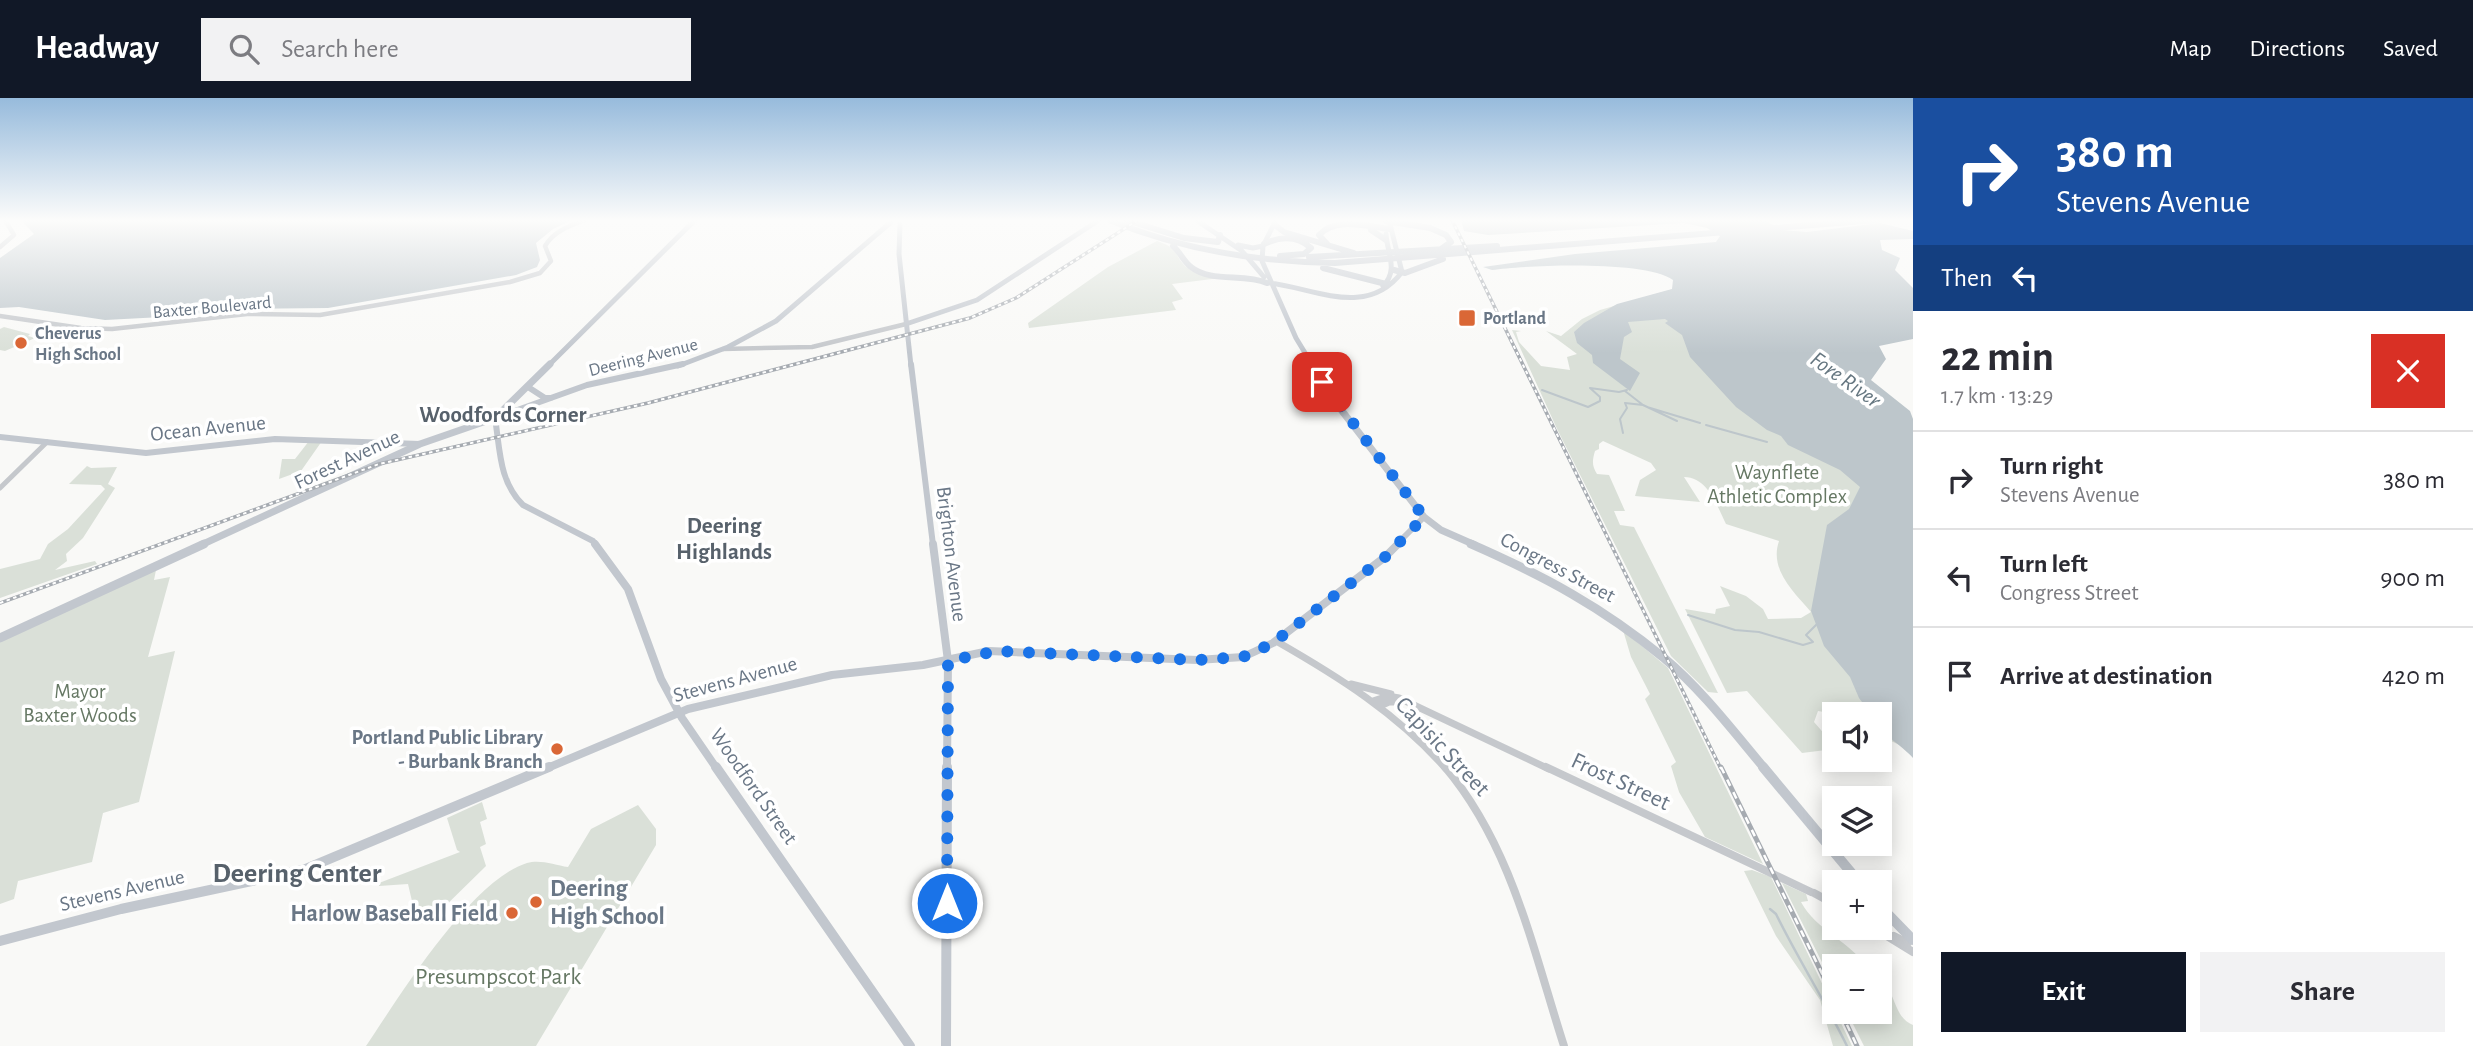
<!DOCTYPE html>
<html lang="en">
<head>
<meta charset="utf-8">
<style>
	:root { --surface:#fff; --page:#f2f2f3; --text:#2b2b33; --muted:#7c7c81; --line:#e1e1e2; --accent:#111827 }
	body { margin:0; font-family:"Alegreya Sans",sans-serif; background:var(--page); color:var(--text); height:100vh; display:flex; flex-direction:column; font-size:26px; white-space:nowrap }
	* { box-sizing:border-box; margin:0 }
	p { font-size:23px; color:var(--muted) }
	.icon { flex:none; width:38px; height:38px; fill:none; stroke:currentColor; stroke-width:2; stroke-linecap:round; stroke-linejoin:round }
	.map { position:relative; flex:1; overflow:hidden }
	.drawer { display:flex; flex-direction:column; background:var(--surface); width:560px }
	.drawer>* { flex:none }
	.hud { background:#1a4fa0; color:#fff; overflow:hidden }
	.controls { position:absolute; left:1822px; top:604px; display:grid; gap:14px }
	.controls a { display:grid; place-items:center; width:70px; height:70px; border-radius:0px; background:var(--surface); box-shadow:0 4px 18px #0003; font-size:35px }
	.pin { position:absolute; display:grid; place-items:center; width:60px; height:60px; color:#fff; margin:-30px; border-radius:14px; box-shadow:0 4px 10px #0006 }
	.me { position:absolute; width:77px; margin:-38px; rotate:0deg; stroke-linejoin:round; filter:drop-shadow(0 0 5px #0008) }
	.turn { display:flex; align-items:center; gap:24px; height:147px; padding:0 28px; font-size:32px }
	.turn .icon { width:91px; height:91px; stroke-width:2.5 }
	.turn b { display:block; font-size:49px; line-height:60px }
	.then { display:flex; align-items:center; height:66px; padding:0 28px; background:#0003; gap:14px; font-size:26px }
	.round { display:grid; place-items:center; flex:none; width:74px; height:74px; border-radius:0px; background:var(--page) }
	.headline { display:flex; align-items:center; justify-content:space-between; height:119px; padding:0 28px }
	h1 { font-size:42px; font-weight:700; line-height:52px }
	.primary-button { display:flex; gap:14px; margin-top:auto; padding:14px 28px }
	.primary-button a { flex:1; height:80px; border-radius:0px; background:var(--accent); color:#fff; font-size:28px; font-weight:700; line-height:80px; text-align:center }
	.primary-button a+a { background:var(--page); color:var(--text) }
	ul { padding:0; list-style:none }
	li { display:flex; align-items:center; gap:21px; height:98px; padding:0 28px; border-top:2px solid var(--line) }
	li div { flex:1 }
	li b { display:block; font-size:26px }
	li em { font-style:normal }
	header { display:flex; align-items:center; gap:42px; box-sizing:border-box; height:98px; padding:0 35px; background:var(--accent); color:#fff }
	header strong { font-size:33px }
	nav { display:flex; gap:38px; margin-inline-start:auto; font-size:24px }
	.search { width:490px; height:63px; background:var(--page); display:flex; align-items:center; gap:18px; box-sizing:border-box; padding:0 24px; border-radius:0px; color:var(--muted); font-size:26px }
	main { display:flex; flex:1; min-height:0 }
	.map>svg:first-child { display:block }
	.green { fill:#dae0d8 }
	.water { fill:#bdc6cb }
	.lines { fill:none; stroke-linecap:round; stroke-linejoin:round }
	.stream-far1 { stroke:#bdc6cb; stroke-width:2 }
	.stream { stroke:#bdc6cb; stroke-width:2.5 }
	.tertiary-far3 { stroke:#c5c8cc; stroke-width:4.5 }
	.tertiary-far2 { stroke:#c5c8cc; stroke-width:5 }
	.tertiary-far1 { stroke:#c5c8cc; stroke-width:7 }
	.tertiary { stroke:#c5c8cc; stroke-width:8 }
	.secondary-far3 { stroke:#c2c7ce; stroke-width:5 }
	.secondary-far2 { stroke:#c2c7ce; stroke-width:6 }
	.secondary-far1 { stroke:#c2c7ce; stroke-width:8 }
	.secondary { stroke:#c2c7ce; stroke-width:10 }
	.primary-far3 { stroke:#c2c7ce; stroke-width:5 }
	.primary-far2 { stroke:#c2c7ce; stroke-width:7 }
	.primary-far1 { stroke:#c2c7ce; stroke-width:9 }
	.primary { stroke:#c2c7ce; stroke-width:10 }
	.trunk-far2 { stroke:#c2c7ce; stroke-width:5 }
	.trunk-far1 { stroke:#c2c7ce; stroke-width:7 }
	.trunk { stroke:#c2c7ce; stroke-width:9 }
	.motorway { stroke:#c2c7ce; stroke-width:6 }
	.rail-far1-casing { stroke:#a6abb1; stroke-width:3.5 }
	.rail-casing { stroke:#a6abb1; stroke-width:5 }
	.rail-far1 { stroke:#fff; stroke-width:2; stroke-dasharray:3.5; stroke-linecap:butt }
	.rail { stroke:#fff; stroke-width:2.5; stroke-dasharray:7; stroke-linecap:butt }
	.route { stroke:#1a73e8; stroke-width:12; stroke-dasharray:0 21.6 }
	.poi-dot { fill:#da6736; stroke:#fff; stroke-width:2.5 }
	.labels { text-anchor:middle; stroke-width:7; stroke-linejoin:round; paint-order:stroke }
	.far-street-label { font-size:18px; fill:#6a7786; stroke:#fff }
	.far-poi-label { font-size:18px; font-weight:bold; fill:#6a7786; stroke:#fff; text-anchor:start }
	.street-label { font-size:21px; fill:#6a7786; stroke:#fff }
	.park-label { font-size:21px; fill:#667864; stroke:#fff }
	.poi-label { font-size:21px; font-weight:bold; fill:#6a7786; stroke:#fff; text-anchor:end }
	.water-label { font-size:23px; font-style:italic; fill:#667781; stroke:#fff }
	.neighbourhood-label { font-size:23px; font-weight:bold; fill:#57616b; stroke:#fff }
	.near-street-label { font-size:24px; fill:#6a7786; stroke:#fff }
	.near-poi-label { font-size:24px; font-weight:bold; fill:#6a7786; stroke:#fff; text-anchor:start }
	.near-park-label { font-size:24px; fill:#667864; stroke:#fff }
	.near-neighbourhood-label { font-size:28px; font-weight:bold; fill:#57616b; stroke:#fff }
</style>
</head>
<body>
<header>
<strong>Headway</strong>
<div class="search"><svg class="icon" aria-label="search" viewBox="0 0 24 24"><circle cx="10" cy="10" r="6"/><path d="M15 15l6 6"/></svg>Search here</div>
<nav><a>Map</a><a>Directions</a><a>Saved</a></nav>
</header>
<main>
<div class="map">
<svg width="1913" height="948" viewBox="0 0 1913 948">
	<rect width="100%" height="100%" fill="#f9f9f7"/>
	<path class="green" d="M1157,143c23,8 15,11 28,25 9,9 32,9 43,11l-56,7 11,15 -11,3 4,8 -147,18 -1,-5 80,-56z
		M1673,191l200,145 31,313 -24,-11v-22h-45l-17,-3 -4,11 20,23v4l-32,4 -55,-62 -20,2 -42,-84 30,5 1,-5 14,-3 -10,-20 26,10 17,13 5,10 33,-1 10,-6c-17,-20 -42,-42 -32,-71l-53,-17c-9,-18 -18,-47 -42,-47l16,25 -65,-6 5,-16 16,-10 -5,-7 -48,-22 -4,3v5l-4,2c-3,10 -3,15 2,23l12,1 16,36h-11l6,14 14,2 84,166 -10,-1 -37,-36 -113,-225 -46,-101 9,1 -5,1 3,10 22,24 29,4 -3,-13 10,-3 -31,-23 15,5 21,-17 18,-9z
		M4,229l26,7 -2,2 7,2 -30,13 -5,-1v-21z
		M309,343h13l-21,30 -22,8 3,-20h13z
		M87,368l4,2 26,-1 -9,17 7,4 -32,50 -17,16 1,7 -12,9 40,-9 2,3 -97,34v-29l40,-10 8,-15 20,-15 37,-40 -4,-4 -32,-1z
		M156,472l-2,10 16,-3 -22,80 27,-6 -36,151 -36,11 -11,49 -74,19 -4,18 -14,5v-262z
		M1623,532l45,38 95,196 -58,-27 -26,-45 -8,-26 5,-4 -31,-63 5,-5 -19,-37z
		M482,704l5,17 -7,3 6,22 -6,3 6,19 -53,52 -18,-4 -7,-30 -29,2v-3l81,-31 -3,-2 -10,-32z
		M638,707l18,24v16l-120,201h-170c33,-49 105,-166 161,-183 13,-4 28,2 41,4l23,-38z
		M1752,772l19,7 81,169h-19l-13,-46 -44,-64 -32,-65z
		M1782,785l24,11 2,7 -7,1c15,28 47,38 65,64h-32v20z
		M1880,880c16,14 14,40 33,47v21h-49l-17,-34h33z"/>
	<path class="water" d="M21,122h551l-19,9 -17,14 4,17 -3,7 -21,8 -188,33 -98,1 -49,7 -76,4 -86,-13 -19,1v-50l34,-24z
		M1461,122h303l18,10 25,2 73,-9 33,8v8l-33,1 2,10 18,8 -5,12 18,18v51l-34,7 7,13 -15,21 39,31 3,8v339c-14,-16 -33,-21 -33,-44h-9l-12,-16 -9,-21 -26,-31 -13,-35 16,-86 22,-16 11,-22 -20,-17 -52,-25 -7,-9 -14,-6 -31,-23 -46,-50 -8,-22 -17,-12 3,-2 -3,-2 -37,3 4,10 -8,5 -4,22 20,14 -10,18 -37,-28 -1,-8 -15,-12 -3,-11 10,-9 33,-19 55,-15 1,-9c-27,-20 -146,-15 -181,-10l-9,-3 92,-13 141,-12 4,-6 -13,-8 -23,-5 -196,12 -24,-4z"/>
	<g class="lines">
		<path class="stream-far1" d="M1542,292l46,17 12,-6v-4l-10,-9 29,4 8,-2
			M1643,307l34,16
			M1647,309l53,16
			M1706,327l61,17
			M1623,335l-3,-14 7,-11 -2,-5 18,2 -18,-14
			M1688,517l47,15 24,2 44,13 10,-3 -7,-7 12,-12"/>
		<path class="stream" d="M1770,811l6,5c22,45 49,87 71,132"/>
		<path class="tertiary-far3" d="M0,149l14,-12 -9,-15
			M0,218l81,12 31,1 135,-15 73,1 190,-33 30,-9 11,-12 -6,-15c9,-15 24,-20 40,-26
			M723,251l89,-2 94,-23"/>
		<path class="tertiary-far2" d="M0,390l47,-46"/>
		<path class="tertiary-far1" d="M1276,543c63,36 122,73 170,128
			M1351,586l40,10
			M1373,603l15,-5 11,2 150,71
			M1380,608l9,-4h13"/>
		<path class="tertiary" d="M1445,669c67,79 88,183 119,279
			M1546,669l265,125
			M1814,795l20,11
			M1874,830l39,24
			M1894,838l14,7"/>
		<path class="secondary-far3" d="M900,126l-1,30 12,112
			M906,226l71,-24 122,-80
			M678,268l50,-19 48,-26 114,-98"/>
		<path class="secondary-far2" d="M911,266l22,181
			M528,289l17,11h6
			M0,339l146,16 129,-14 145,5
			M596,447l-3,-4 -70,-36c-24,-23 -23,-56 -28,-87l92,-33 96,-21
			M1396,447l28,-28"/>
		<path class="secondary-far1" d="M595,446l33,45 33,90 21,39 35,51
			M933,446l15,117 -1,108
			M545,671l143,-60 144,-34 91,-10 66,-14 208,9 46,-3 30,-14 112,-86 13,-13"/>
		<path class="secondary" d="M716,669l194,279
			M0,843l121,-32 182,-39 246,-103
			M946,948l1,-279"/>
		<path class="primary-far3" d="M1196,122l46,31 22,26
			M1276,122l-13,26 -1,15 34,77 17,28
			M1238,147l15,3 10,-2
			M1270,185c47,6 97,35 132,-11l-12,-48
			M1383,188c16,-16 4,-33 3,-52"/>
		<path class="primary-far2" d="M1312,266l27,43 85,110 17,13 34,15"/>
		<path class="primary-far1" d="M1471,446c73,32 131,63 193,114 38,32 69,73 101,111"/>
		<path class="primary" d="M1763,669l96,115
			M1880,808l33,34
			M1880,812l4,8 -4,3"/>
		<path class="trunk-far2" d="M548,268l147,-146"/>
		<path class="trunk-far1" d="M201,447l219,-101 75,-26 55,-54"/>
		<path class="trunk" d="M0,540l204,-94"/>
		<path class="motorway" d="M1109,122c73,30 147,42 226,43l542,-43
			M1126,122l58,18 34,4 2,-7
			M1386,123l44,7 16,7 5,7 -10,7
			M1275,127l9,7 70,21
			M1371,132l15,10
			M1264,146c17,-8 33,-9 47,4l-7,6 -24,2
			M1328,147l-9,-10c17,-19 48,-8 71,-6
			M1173,148c7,6 11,16 18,21 20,16 53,6 76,16
			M1309,159l188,-11
			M1323,170l63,16
			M1394,172l11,3 38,-14"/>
		<g class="rail-far1-casing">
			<path id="rail-far1" d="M1452,122l269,549
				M0,505l379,-139 269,-61 322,-85 46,-20 122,-78"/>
		</g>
		<g class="rail-casing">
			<path id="rail" d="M1721,669l113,231
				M1841,914l16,34"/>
		</g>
		<use href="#rail-far1" class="rail-far1"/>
		<use href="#rail" class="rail"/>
	</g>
	<linearGradient id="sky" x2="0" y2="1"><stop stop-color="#97bbdc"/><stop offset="0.48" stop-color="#fcfcfb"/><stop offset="1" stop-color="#fcfcfb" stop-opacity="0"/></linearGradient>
	<rect width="1913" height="255" fill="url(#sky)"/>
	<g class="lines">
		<path class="route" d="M947,805l1,-242 49,-10 200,9 46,-3 30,-14 112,-86 39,-40 -102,-135"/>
	</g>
	<g class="poi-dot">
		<rect x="1458" y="211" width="18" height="18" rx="3.5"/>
		<circle cx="21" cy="245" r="7"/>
		<circle cx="557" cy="651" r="7"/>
		<circle cx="536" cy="804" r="7"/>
		<circle cx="512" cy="815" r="7"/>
	</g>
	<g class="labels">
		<g class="far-street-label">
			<text transform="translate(212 209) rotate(-5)" y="6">Baxter Boulevard</text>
			<text transform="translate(643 259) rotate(-14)" y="6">Deering Avenue</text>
		</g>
		<g class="far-poi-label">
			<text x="1483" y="226">Portland</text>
			<text x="35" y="241">Cheverus<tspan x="35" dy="21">High School</tspan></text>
		</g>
		<g class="street-label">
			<text transform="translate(208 330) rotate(-6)" y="7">Ocean Avenue</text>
			<text transform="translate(347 361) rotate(-25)" y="7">Forest Avenue</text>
			<text transform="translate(952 456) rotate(83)" y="7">Brighton Avenue</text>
			<text transform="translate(1558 469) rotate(28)" y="7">Congress Street</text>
			<text transform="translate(735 581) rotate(-15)" y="7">Stevens Avenue</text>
			<text transform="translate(754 688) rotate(55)" y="7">Woodford Street</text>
			<text transform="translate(122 792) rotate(-13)" y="7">Stevens Avenue</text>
		</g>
		<g class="park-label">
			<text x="1777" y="381">Waynflete<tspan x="1777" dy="24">Athletic Complex</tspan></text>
			<text x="80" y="600">Mayor<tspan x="80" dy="24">Baxter Woods</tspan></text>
		</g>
		<g class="poi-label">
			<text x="543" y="646">Portland Public Library<tspan x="543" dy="24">- Burbank Branch</tspan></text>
		</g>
		<g class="water-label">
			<text transform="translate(1846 281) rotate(35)" y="8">Fore River</text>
		</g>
		<g class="neighbourhood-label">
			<text x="503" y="324">Woodfords Corner</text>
			<text x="724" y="435">Deering<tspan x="724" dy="26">Highlands</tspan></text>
		</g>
		<g class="near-street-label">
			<text transform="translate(1443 648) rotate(47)" y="8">Capisic Street</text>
			<text transform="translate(1621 683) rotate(25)" y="8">Frost Street</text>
		</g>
		<g class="near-poi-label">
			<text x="550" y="798">Deering<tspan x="550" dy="28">High School</tspan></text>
			<text x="498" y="823" text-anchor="end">Harlow Baseball Field</text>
		</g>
		<g class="near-park-label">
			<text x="498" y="886">Presumpscot Park</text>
		</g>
		<g class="near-neighbourhood-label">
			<text x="297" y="784">Deering Center</text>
		</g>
	</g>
</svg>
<div class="controls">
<a><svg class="icon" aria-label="sound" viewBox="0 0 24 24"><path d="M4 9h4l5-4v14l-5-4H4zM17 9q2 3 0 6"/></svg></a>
<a><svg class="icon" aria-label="layers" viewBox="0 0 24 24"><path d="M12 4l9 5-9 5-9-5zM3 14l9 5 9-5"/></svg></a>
<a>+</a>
<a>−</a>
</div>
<div class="pin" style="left:1322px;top:284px;background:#d93025"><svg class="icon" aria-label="arrive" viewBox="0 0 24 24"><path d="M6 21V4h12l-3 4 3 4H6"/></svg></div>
<svg class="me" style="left:947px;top:805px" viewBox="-20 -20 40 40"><circle r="17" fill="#1a73e8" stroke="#fff" stroke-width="3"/><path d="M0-11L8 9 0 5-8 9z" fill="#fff"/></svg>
</div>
<section class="drawer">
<div class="hud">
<div class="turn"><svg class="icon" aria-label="right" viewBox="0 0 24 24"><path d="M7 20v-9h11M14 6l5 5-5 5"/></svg><div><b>380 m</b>Stevens Avenue</div></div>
<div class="then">Then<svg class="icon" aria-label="left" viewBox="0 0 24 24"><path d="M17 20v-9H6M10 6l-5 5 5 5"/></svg></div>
</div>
<div class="headline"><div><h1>22 min</h1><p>1.7 km · 13:29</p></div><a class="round" style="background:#d93025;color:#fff"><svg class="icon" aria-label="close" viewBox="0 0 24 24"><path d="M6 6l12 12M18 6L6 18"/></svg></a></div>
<ul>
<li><svg class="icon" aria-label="right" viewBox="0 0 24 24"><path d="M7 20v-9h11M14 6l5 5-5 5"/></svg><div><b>Turn right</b><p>Stevens Avenue</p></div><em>380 m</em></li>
<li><svg class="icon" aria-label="left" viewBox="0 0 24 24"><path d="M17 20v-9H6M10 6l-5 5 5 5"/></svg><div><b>Turn left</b><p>Congress Street</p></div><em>900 m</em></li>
<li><svg class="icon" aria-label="arrive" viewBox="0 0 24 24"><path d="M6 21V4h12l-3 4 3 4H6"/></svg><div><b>Arrive at destination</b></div><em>420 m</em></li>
</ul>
<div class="primary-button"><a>Exit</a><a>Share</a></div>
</section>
</main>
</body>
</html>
